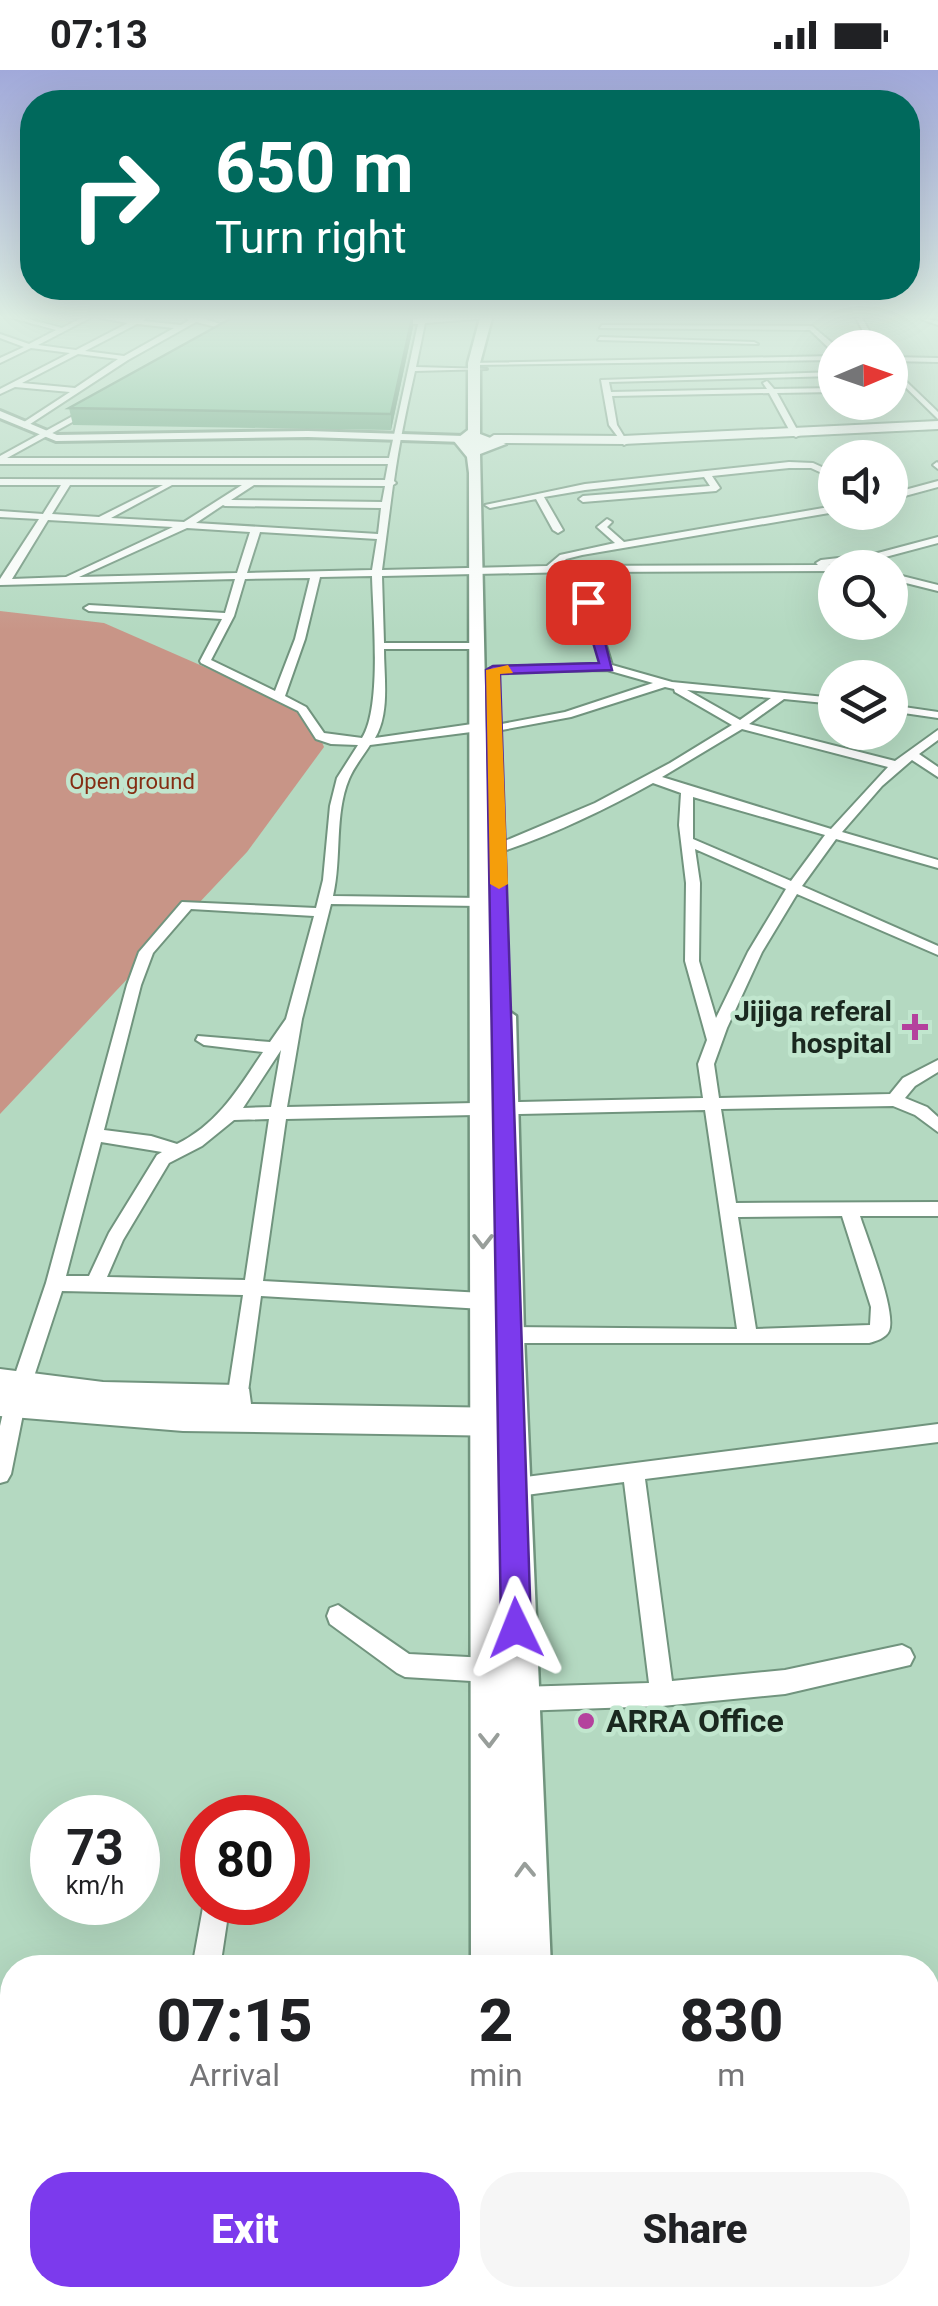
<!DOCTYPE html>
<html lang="en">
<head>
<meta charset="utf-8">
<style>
	:root { --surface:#fff; --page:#f6f6f6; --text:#202124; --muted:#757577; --accent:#7c3aed }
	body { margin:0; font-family:Roboto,sans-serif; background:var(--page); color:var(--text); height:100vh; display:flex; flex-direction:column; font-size:38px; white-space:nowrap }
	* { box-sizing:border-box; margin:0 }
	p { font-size:32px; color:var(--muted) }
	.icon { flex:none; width:55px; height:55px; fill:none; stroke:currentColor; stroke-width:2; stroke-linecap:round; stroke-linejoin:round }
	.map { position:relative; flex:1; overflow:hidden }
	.drawer { position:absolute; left:0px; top:1885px; width:940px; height:352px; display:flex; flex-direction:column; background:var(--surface); border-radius:40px 40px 0 0; box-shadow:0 10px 40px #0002 }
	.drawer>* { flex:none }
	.top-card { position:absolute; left:20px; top:20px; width:900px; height:210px; border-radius:40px; box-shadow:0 10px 40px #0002; background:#00695c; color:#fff; overflow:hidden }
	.needle { width:65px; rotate:88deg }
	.fabs { position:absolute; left:818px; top:260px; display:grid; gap:20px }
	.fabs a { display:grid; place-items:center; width:90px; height:90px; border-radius:50%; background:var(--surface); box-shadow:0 10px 40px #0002; font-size:50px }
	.speed { position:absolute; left:30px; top:1725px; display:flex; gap:20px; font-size:50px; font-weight:700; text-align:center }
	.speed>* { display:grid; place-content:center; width:130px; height:130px; border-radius:50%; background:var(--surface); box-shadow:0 10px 40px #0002; line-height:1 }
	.speed small { font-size:25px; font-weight:400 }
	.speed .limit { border:15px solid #d22; background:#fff; color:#111 }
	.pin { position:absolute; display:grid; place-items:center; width:85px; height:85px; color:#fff; margin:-42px; border-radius:20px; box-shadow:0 5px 15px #0006 }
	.me { position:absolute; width:110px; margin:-55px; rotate:358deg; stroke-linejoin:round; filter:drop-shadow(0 0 8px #0008) }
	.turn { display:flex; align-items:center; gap:35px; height:210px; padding:0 30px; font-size:45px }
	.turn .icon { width:130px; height:130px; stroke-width:2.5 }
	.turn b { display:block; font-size:70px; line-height:85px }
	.eta { display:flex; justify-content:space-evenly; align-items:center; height:170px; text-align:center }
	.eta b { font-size:60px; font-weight:800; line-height:70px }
	.action { display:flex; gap:20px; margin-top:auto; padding:20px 30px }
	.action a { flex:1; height:115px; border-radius:40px; background:var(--accent); color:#fff; font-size:40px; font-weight:800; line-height:115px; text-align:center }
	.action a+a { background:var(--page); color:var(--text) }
	.status { display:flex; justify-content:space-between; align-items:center; height:70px; padding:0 50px; background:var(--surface); direction:ltr }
	.status svg { height:28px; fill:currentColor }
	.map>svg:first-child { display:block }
	.green { fill:#c89587 }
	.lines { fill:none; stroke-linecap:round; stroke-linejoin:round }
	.minor-casing { stroke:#71947e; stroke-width:4 }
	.tertiary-casing { stroke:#71947e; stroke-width:6 }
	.secondary-casing { stroke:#71947e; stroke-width:4 }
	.trunk-casing { stroke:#71947e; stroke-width:5 }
	.minor { fill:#fff; fill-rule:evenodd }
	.tertiary { fill:#fff; fill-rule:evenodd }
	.secondary { fill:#fff; fill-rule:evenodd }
	.trunk { fill:#fff; fill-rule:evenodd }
	.wall { fill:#609d78 }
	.shaded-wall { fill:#4e8062 }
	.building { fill:#70b78c; stroke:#4e8062; stroke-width:2.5 }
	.oneway { stroke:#989e9a }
	.route { fill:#7c3aed; stroke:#51269a; stroke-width:2.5 }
	.slow { fill:#f59e0b }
	.poi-dot { fill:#b4429d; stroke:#c1e6ce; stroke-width:4 }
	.labels { text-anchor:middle; stroke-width:9; stroke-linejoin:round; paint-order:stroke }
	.far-park-label { font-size:22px; fill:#852d13; stroke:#c1e6ce }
	.poi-label { font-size:28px; font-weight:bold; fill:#1a281f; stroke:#c1e6ce; text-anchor:end }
	.near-poi-label { font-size:32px; font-weight:bold; fill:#1a281f; stroke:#c1e6ce; text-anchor:start }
</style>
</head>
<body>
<div class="status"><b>07:13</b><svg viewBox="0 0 49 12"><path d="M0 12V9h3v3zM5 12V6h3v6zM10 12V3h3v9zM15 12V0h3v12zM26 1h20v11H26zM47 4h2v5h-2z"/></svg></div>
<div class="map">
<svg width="938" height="2236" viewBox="0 0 938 2236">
	<rect width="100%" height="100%" fill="#b4d9c1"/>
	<path class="green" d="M0,541l104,12 206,90 14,34 -77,105 -247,262z"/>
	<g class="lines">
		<g class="minor-casing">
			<path id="minor" d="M12,248h12l38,10 19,-10h9l-52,27 38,5 52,-27 -28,-5h46l-3,3 38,4 8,-5 -3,-2h15l38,12 -3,2 -40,-10 -68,38 -104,68 -3,-4 49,-32 -55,-5 -15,7v-5l70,-36 -39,-5 -31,15v-5l24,-11 -24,-9v-4l29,10 27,-14zM137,254l37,4 -50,28 -39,-5zM78,284l40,5 -43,29 -53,-5z
				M420,248h69l-64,5 -9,44 71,2 -72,2c-9,40 -16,73 -21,110l2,2 -3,2 -11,85 165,-4 13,-11 55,-12 -18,-16 10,-8 5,3 -5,5 17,15 211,-36v6l-253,43 -16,4 -7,7 259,-1 -2,-2 5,-3 53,-6 64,-17v6l-64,17 -46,5 10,1 -3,5 -251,1 28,93 60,17 163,16v6l-51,-5 -35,25 146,37 43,-31v10l-19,14 19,13v10l-26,-17 -30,26 -40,46 96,28v8l-102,-29 -34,47 136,60v9l-141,-61 -35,58 -35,76 -13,36 5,34 171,-4 13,-16 35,-18v12l-23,14 -10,12 22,9 11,10v15l-23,-17 -22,-9 -172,3 15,94 202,-1v14h-78c7,22 37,97 29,115 -3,7 -13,10 -20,12h-362l-7,-2 -3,-6 3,-6 7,-2 230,2 -32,-219 -419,9 -23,162 220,12 7,3 2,5 -2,5 -7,3 -222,-13 -14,103 -3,6 -7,3 -7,-3 -3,-6 16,-104 -181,-4 -37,113 -14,70 -4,7 -7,2v-57l5,-22 41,-121 81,-298 12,-33 43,-50 134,6 7,-28 7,-74 7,-28 21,-33 -27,-1 -15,-5 -18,-28 -97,-48 -1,-2 22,-42 -133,-8 -5,-3 5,-3 136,8 10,-34 -235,6v-6l39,-60 -39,-2v-6l43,3 18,-29h-61v-6l385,1 3,-16h-388v-8l93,-51 3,4 -89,49h382l29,-134 -29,-1zM70,415h93l-64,32 -47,-3zM172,415h70l-58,37 -73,-4zM254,415l131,1 -3,16 -151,-2zM223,435l2,1 156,2 -3,26 -182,-11zM48,450l125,7 -107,50 -54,2zM187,458l63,4 -13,41 -158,4zM260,462l117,7 -5,31 -125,3zM574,502l27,92 -108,3 -6,3 2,2 118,-2 46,13 -88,29 -74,14v6l80,-15 94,-30 9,2 1,3 57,33 -62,38 -75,40 -121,51 7,4c59,-17 118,-45 172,-75l28,10 -2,32 7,58 -1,78 22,79 -9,24 5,34 -416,9 15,-88 29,-115 150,2 7,-4 -7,-4 -148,-2c9,-38 1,-81 16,-117 5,-12 14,-23 21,-34l109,-14 6,-4 -6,-4 -104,15c15,-25 9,-61 9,-89h95l5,-3 -5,-3h-95l-2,-67zM372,506c1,39 10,131 -10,162l-38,-5 -18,-26 -21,-11 20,-57 15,-62zM310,508l-15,61 -20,52 -64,-31 23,-44 11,-37zM687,620l84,8 -31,22zM742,659l146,38 -57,62 -169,-52zM693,727l132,38 -34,46 -98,-42zM695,779l91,40 -38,63 -32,66 -17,-57 1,-78zM191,839l123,7 -28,103 -16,23 -72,-6 -2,4 8,5 59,7c-24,36 -45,72 -86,92l-26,-8 -47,-6 37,-145 12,-32zM281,980l-10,57 -28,1zM269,1049l-24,161 -138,-3 16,-37 46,-77 33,-17 32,-26zM101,1072l61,10 -5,3 -48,78 -20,43h-23zM842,1146l29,91 -1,18 -114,4 -18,-112z
				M856,248h6l17,30h-7z
				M920,248l18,3v4l-17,-6z
				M602,255l210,1 26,22 -6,3 -22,-21 -210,-2z
				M600,267l154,5 4,2 -160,-4z
				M835,286v4l-361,5 -4,-2z
				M890,287l48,1v4l-48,-1z
				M890,296l48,46v7l-48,-47z
				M835,302v4l-226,6 2,10 156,-3 -4,-6 4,-2 7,8 61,-1v4l-58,1 23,42 -4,2 -4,-2 -23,-42 -157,3 5,29 11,18 -4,2 -15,-20 -8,-45z
				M789,392l24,1 22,10v6l-24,-11h-22l-77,8 8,12 -4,3 -133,11 -4,-3 4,-3 127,-10 -6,-9 -119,13 -41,7 19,33 -5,3 -5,-3 -17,-31 -46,9 -5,-3 100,-21z
				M937,392l1,1v6l-5,-4z
				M938,411v6l-48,13v-6z
				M890,503l48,12v6l-48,-12z
				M890,635l48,7v6l-48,-7z
				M938,1354v18l-293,37 27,202 113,-11 117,-25 8,4 4,8 -4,8 -125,29 -123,12 -143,5 -8,-4 -4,-8 4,-8 8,-4 130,-4 -25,-201 -113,15 -8,-3 -3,-7 3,-7z
				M338,1535l71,49 79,4 8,4 4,8 -4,8 -8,4 -83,-5 -8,-4 -67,-49 -3,-8 3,-8z
				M204,1832h26l-10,66h-28z
				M938,1946v28l-10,1v-28z
				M159,2225h32l-2,11h-32z"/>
		</g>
		<g class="tertiary-casing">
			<path id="tertiary" d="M0,341l57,24 251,-4 156,5 5,3 -5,3 -156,-5 -252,4 -56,-23z"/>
		</g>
		<g class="secondary-casing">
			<path id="secondary" d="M938,351v8l-315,15 -129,-1 -6,-4 6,-4 129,1z
				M0,1299l103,13 135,3 11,4 2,15 257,4 11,4 5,10 -5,10 -11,4 -325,-5 -183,-15z"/>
		</g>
		<g class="trunk-casing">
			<path id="trunk" d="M480,248h12l-12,45v71l26,10 -26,10 12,558 11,-5 13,9 8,319 27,633h-80l-2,-1495 -2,-16 -13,-16 14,-11v-67z
				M472,2225h97l1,11h-97z"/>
		</g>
		<use href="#minor" class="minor"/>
		<use href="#tertiary" class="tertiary"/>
		<use href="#secondary" class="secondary"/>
		<use href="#trunk" class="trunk"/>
	</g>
	<path class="wall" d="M413,257l-22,103 -318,-5 -4,-17z"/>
	<path class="shaded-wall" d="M412,248h1v9l-22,103v-16z"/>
	<path class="building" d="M256,248h156l-21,96 -322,-6 161,-89z"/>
	<defs><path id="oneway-chevron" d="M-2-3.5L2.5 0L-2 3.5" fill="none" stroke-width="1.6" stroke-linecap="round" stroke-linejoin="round" transform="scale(2.5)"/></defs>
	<g class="oneway">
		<use href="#oneway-chevron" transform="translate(483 1171) rotate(90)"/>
		<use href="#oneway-chevron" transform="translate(489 1670) rotate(89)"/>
		<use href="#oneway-chevron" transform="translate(525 1800) rotate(-92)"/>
	</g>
	<linearGradient id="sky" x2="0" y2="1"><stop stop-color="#a1a9da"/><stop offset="0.44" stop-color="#ddeee3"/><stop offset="1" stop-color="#ddeee3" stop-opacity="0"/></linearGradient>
	<rect width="938" height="561" fill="url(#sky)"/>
	<path class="route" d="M588,528l7,4 17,68 -112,4 31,954 -4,11 -11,4 -10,-4 -5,-11 -15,-958 7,-4 106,-3 -18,-61z"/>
	<path class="slow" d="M508,595l5,8 -13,1 8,210 -9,5 -9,-5 -4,-214z"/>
	<g class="poi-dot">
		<path d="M910 942h10v10h10v10h-10v10h-10v-10h-10v-10h10z"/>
		<circle cx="586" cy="1651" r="10"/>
	</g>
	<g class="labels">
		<g class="far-park-label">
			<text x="132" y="719">Open ground</text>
		</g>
		<g class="poi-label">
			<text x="892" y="951">Jijiga referal<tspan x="892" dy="32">hospital</tspan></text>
		</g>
		<g class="near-poi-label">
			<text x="606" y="1662">ARRA Office</text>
		</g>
	</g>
</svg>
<div class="fabs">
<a><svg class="needle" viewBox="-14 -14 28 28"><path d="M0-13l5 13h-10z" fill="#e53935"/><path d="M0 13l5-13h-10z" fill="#757577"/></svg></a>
<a><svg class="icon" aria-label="sound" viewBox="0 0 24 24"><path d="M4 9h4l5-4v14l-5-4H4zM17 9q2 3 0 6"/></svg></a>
<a><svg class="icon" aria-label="search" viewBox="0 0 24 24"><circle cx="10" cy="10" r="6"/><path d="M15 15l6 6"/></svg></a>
<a><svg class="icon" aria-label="layers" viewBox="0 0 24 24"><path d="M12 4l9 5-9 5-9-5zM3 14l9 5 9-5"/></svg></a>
</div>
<div class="speed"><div>73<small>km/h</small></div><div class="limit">80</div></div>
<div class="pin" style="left:588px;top:532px;background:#d93025"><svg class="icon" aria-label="arrive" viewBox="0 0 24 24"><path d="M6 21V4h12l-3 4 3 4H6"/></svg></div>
<svg class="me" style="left:516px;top:1558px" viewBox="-20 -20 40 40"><path d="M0-17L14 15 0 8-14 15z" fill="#7c3aed" stroke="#fff" stroke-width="4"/></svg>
<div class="top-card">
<div class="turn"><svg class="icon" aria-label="right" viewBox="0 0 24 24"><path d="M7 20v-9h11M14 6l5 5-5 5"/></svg><div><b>650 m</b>Turn right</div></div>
</div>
<section class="drawer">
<div class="eta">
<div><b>07:15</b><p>Arrival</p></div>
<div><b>2</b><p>min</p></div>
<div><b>830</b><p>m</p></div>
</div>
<div class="action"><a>Exit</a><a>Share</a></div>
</section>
</div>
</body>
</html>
